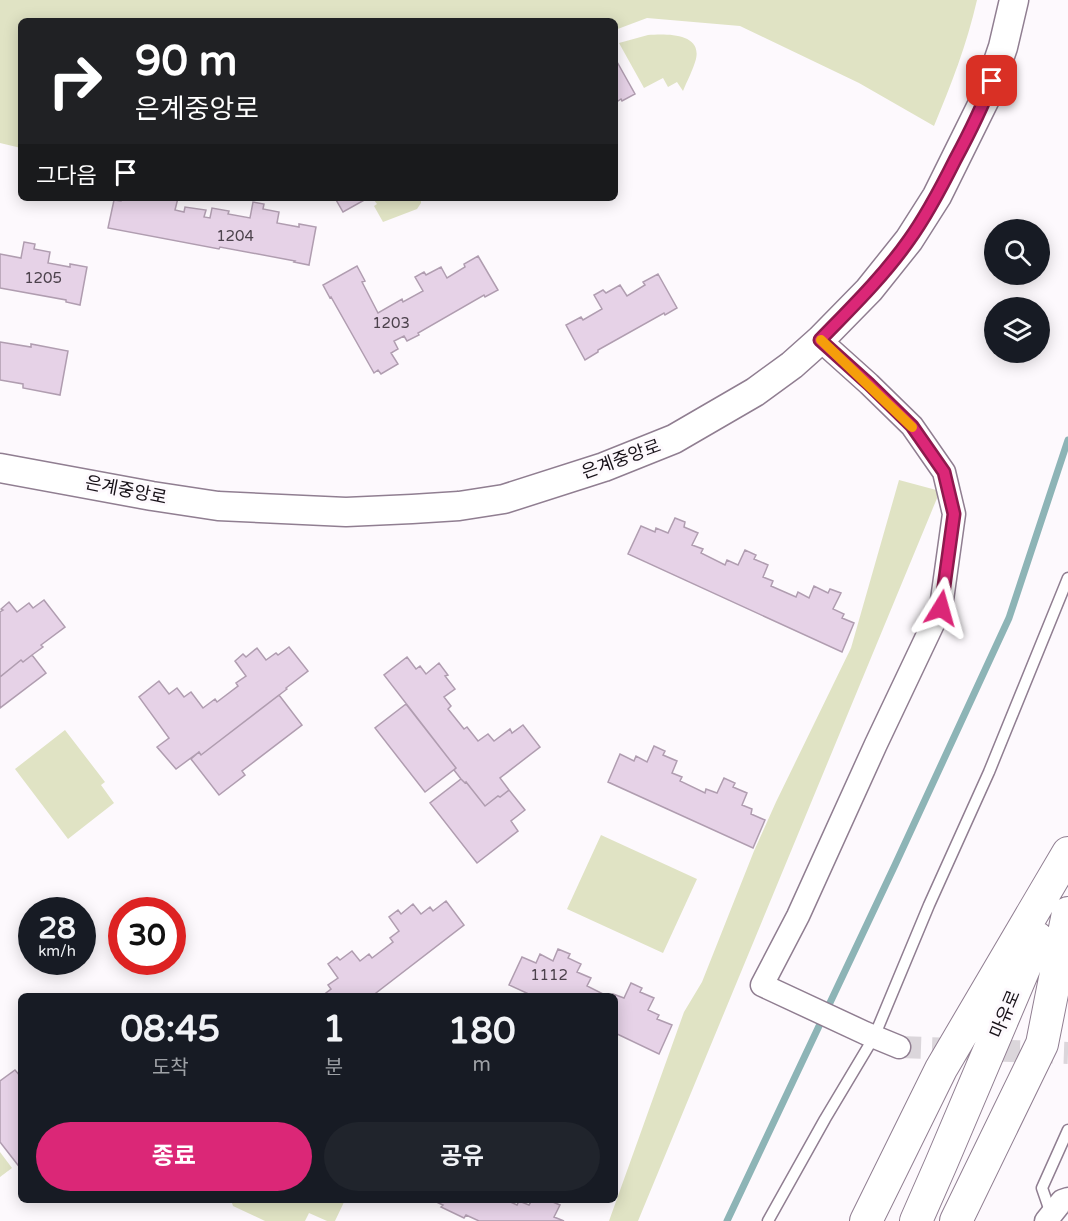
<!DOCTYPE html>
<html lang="ko">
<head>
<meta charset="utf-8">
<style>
	:root { --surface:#171b24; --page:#20242c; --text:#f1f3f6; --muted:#9ea1a6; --accent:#db2777 }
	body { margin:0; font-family:"Varela Round","Noto Sans KR",sans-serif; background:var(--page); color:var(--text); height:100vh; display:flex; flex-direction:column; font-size:22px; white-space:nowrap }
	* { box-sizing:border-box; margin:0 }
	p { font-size:20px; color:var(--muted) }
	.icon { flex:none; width:33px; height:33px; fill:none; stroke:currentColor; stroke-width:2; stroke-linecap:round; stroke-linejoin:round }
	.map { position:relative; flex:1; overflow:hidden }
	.side { position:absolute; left:18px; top:993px; width:600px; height:210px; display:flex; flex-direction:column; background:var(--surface); border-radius:9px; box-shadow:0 3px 15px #0003 }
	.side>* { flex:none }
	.guide { position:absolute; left:18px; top:18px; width:600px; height:183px; border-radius:9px; box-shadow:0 3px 15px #0003; background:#202124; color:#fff; overflow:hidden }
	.buttons { position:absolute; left:984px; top:219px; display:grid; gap:12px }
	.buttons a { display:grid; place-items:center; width:66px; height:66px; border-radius:50%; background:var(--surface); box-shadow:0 3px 15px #0003; font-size:30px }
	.speed { position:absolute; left:18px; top:897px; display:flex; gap:12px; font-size:30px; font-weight:700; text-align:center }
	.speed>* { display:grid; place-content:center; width:78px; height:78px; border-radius:50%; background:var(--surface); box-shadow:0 3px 15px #0003; line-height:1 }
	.speed small { font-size:15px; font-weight:400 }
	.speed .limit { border:9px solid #d22; background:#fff; color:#111 }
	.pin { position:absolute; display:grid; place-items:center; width:51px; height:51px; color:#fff; margin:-26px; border-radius:12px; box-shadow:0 3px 9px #0006 }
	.me { position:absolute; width:66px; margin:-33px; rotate:8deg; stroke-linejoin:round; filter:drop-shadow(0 0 4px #0008) }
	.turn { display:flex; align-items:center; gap:21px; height:126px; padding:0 18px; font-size:27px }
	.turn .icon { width:78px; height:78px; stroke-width:2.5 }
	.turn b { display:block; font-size:42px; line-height:51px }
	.then { display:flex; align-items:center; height:57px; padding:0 18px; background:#0003; gap:12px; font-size:22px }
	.eta { display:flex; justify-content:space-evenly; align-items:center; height:102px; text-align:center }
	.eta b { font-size:36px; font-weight:700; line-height:42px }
	.button { display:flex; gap:12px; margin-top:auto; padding:12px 18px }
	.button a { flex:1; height:69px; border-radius:36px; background:var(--accent); color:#fff; font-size:24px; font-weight:700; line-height:69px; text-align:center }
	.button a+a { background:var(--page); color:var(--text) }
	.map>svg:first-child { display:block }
	.green { fill:#e0e3c4 }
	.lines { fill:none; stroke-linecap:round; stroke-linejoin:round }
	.stream { stroke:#8db4b6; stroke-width:7 }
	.building { fill:#e6d2e7; stroke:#b09db0; stroke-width:1.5 }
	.minor-tunnel { stroke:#dbd6db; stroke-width:22; stroke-dasharray:22 11; stroke-linecap:butt }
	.service-casing { stroke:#907e91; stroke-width:13 }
	.minor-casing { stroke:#907e91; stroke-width:25 }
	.tertiary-casing { stroke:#907e91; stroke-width:31 }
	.secondary-casing { stroke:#907e91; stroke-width:34 }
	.service { stroke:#fff; stroke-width:10 }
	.minor { stroke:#fff; stroke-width:22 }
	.tertiary { stroke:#fff; stroke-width:28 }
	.secondary { stroke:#fff; stroke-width:32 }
	.route-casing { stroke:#8e194d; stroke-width:15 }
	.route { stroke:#db2777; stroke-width:10 }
	.slow { stroke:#f59e0b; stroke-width:10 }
	.labels { text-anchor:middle; stroke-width:6; stroke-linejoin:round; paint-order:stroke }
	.number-label { font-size:15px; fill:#4c424c }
	.street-label { font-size:18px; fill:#181219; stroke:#fdf9fd }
</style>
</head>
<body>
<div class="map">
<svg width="1068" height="1221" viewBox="0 0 1068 1221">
	<rect width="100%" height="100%" fill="#fdf9fd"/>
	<path class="green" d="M0,0h977c-10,44 -26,85 -43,126l-75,-43 -119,-57 -93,-8 -32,12v-9h-594v127l-21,-5z
		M648,35c16,-1 54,-3 48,24 -3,11 -9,22 -13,32l-6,-9 -9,5 -5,-9 -19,10 -25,-45z
		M377,198h44v5l-4,6 -34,13 -9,-16 3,-2 -3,-4z
		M899,480l41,11 -302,730h-29l75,-209 18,-30 52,-131 22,-49 75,-154z
		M65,730l40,52 -4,3 13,18 -46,36 -53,-70z
		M601,835l96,44 -34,74 -96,-44z
		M0,1152l12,16 -12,9z
		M231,1200h114l-10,21h-8l-18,-8 -4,8h-40l-32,-15z"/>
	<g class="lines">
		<path class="stream" d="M727,1221l168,-356 114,-247 59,-178"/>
	</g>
	<path class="building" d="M616,60l19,34 -13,7 -1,-2 -6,4z
		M122,198h17l12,2 1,-2h26l-3,12 9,2 1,-5 21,3 -2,7 6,1 2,-10 17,3 -1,3 22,4 3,-16 11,2 -1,5 16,3 -2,11 22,4v-3l17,3 -7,38 -15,-3 1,-1 -75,-14 -1,2 -111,-21 6,-28 7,1z
		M335,198h33l-25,14z
		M24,242l11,2 -1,5 16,3 -2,11 22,4v-3l17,3 -7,38 -14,-3v-2l-66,-12v-34l21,4z
		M478,256l20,34 -13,7 -1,-2 -66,38 1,2 -12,6 -3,-5 -10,5 4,8 -7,4 7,11 -17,10 -3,-4 -4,3 -43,-76 -1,1 -7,-13 34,-19 8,15 -3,1 16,31 24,-14 1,3 20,-11 -8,-14 9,-5 2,3 15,-8 6,11 18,-11 -1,-3z
		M658,274l19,34 -12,7 -1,-2 -66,37v2l-13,8 -19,-35 15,-8 2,3 19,-11 -8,-14 9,-5 3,3 14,-8 7,11 18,-11 -2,-3z
		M0,342l31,5v-3l37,7 -8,44 -37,-7v-4l-23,-4z
		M675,518l10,4 -1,5 14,6 -6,12 11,4 -2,4 24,12 2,-5 11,5 7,-15 11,5 -2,4 14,6 -5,12 10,4 -2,5 25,11 2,-5 11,6 5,-12 14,7 2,-4 11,4 -8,16 11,5 -2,4 12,5 -12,29 -214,-98 13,-28 14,6 1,-4 12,5z
		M44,600l21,27 -24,18 2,2 -11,8 -9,7 -2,-2 -21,17v-65l3,-2 -2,-1 8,-7 8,10 12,-9 4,5z
		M289,647l19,24 -22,17 1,1 -86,66 -2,-3 -23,17 -19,-22 12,-9 -30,-41 20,-16 10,13 8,-6 7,9 7,-5 12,16 12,-9 2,3 21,-16 -2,-3 10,-7 -11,-15 8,-7 3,3 11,-9 9,12 10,-7 2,2z
		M32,655l14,18 -46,35v-31l21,-17 2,2z
		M407,657l9,12 4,-3 6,8 13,-11 9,12 -3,1 10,13 -11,8 7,9 -3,3 16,20 3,-2 11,14 10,-7 6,7 16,-12 2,4 11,-8 17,22 -40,31 9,12 -9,7 -2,-1 -13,10 -19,-24 -1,1 -4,-4 -7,-9 2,-2 -72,-93z
		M279,695l23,30 -60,46 3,4 -26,20 -28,-36 8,-7 2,3z
		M406,704l50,64 -31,24 -50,-64z
		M654,746l11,5 -2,4 14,6 -5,12 10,4 -2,4 25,12 1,-4 11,4 7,-15 11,5 -2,4 14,6 -5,12 10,4 -1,5 14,6 -12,28 -145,-66 12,-28 14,7 2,-5 11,6z
		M461,779l4,4 1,-1 19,24 13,-10 2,1 9,-7 16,20 -14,11 7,10 -41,32 -47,-60z
		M446,901l18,24 -92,71h-50l9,-7 -3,-4 10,-7 -10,-14 9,-7 3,3 12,-9 8,10 9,-7 3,4 21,-16 -3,-4 9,-7 -10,-14 9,-7 3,4 12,-10 8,10 9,-7 3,4z
		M558,949l12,5 -2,4 13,6 -4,8 14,6 -4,8 20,10h-74l-24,-11 13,-28 14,6 4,-9 13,7z
		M631,983l11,5 -2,4 14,6 -6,12 11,5 -2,4 15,6 -13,29 -44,-21v-37h-3l1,-2 11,4z
		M15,1070l6,7v92l-21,-27v-61z
		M432,1200h74l11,5 2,-4 10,4 3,-5h16l12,5 -6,12 10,4h-85l-13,-6 -2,3 -23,-11 2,-2z"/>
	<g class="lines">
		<path class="minor-tunnel" d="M899,1047l169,6"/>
		<g class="service-casing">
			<path id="service" d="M1051,1214l-9,-26 26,-58
				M768,1221l57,-102 49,-82 55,-132 60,-133 79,-194"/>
		</g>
		<g class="minor-casing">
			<path id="minor" d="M820,340l49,44 43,42 32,46 10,42 -13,93 -65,137 -78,172 -36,69 103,48 34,14
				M1046,1221l16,-20 6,-2"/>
		</g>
		<g class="tertiary-casing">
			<path id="tertiary" d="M0,468l152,28 66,10 128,6 66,-3 47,-3 45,-7 100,-32 70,-28 81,-47 37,-27 28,-25 49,-50 40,-50 28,-44 49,-99 17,-50 11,-47"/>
		</g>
		<g class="secondary-casing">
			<path id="secondary" d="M866,1221l75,-152 127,-216
				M916,1221l25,-57 96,-226
				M956,1221l86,-177 26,-131"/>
		</g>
		<use href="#service" class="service"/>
		<use href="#minor" class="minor"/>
		<use href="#tertiary" class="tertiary"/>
		<use href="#secondary" class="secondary"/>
	</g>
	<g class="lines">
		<g class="route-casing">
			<path id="route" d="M941,608l13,-94 -10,-42 -32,-46 -43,-42 -49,-44c31,-32 63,-63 89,-100 18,-25 32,-52 46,-80 14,-26 27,-52 37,-79"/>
		</g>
		<use href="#route" class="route"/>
		<path class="slow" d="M821,340l91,87"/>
	</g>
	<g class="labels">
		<g class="number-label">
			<text x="235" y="241">1204</text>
			<text x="43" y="283">1205</text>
			<text x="391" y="328">1203</text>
			<text x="549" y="980">1112</text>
		</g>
		<g class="street-label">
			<text transform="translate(621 459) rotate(-20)" y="6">은계중앙로</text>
			<text transform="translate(126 490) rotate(11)" y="6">은계중앙로</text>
			<text transform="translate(1005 1014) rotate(-67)" y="6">마유로</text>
		</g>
	</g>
</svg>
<div class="buttons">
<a><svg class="icon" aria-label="search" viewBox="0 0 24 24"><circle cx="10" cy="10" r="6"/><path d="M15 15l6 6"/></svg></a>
<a><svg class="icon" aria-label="layers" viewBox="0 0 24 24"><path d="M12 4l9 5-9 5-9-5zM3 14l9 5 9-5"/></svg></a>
</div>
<div class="speed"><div>28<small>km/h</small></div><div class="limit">30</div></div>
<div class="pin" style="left:992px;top:81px;background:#d93025"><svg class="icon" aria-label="arrive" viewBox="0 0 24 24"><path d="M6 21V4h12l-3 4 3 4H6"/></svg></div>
<svg class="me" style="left:941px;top:608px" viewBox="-20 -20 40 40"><path d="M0-17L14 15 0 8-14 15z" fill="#db2777" stroke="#fff" stroke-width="4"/></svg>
<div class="guide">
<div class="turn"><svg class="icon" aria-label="right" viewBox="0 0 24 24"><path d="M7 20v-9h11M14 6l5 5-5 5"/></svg><div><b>90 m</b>은계중앙로</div></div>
<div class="then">그다음<svg class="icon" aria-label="arrive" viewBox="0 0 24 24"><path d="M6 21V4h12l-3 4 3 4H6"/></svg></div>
</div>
<section class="side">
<div class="eta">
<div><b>08:45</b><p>도착</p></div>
<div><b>1</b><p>분</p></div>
<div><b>180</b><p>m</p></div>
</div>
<div class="button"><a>종료</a><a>공유</a></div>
</section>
</div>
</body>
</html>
